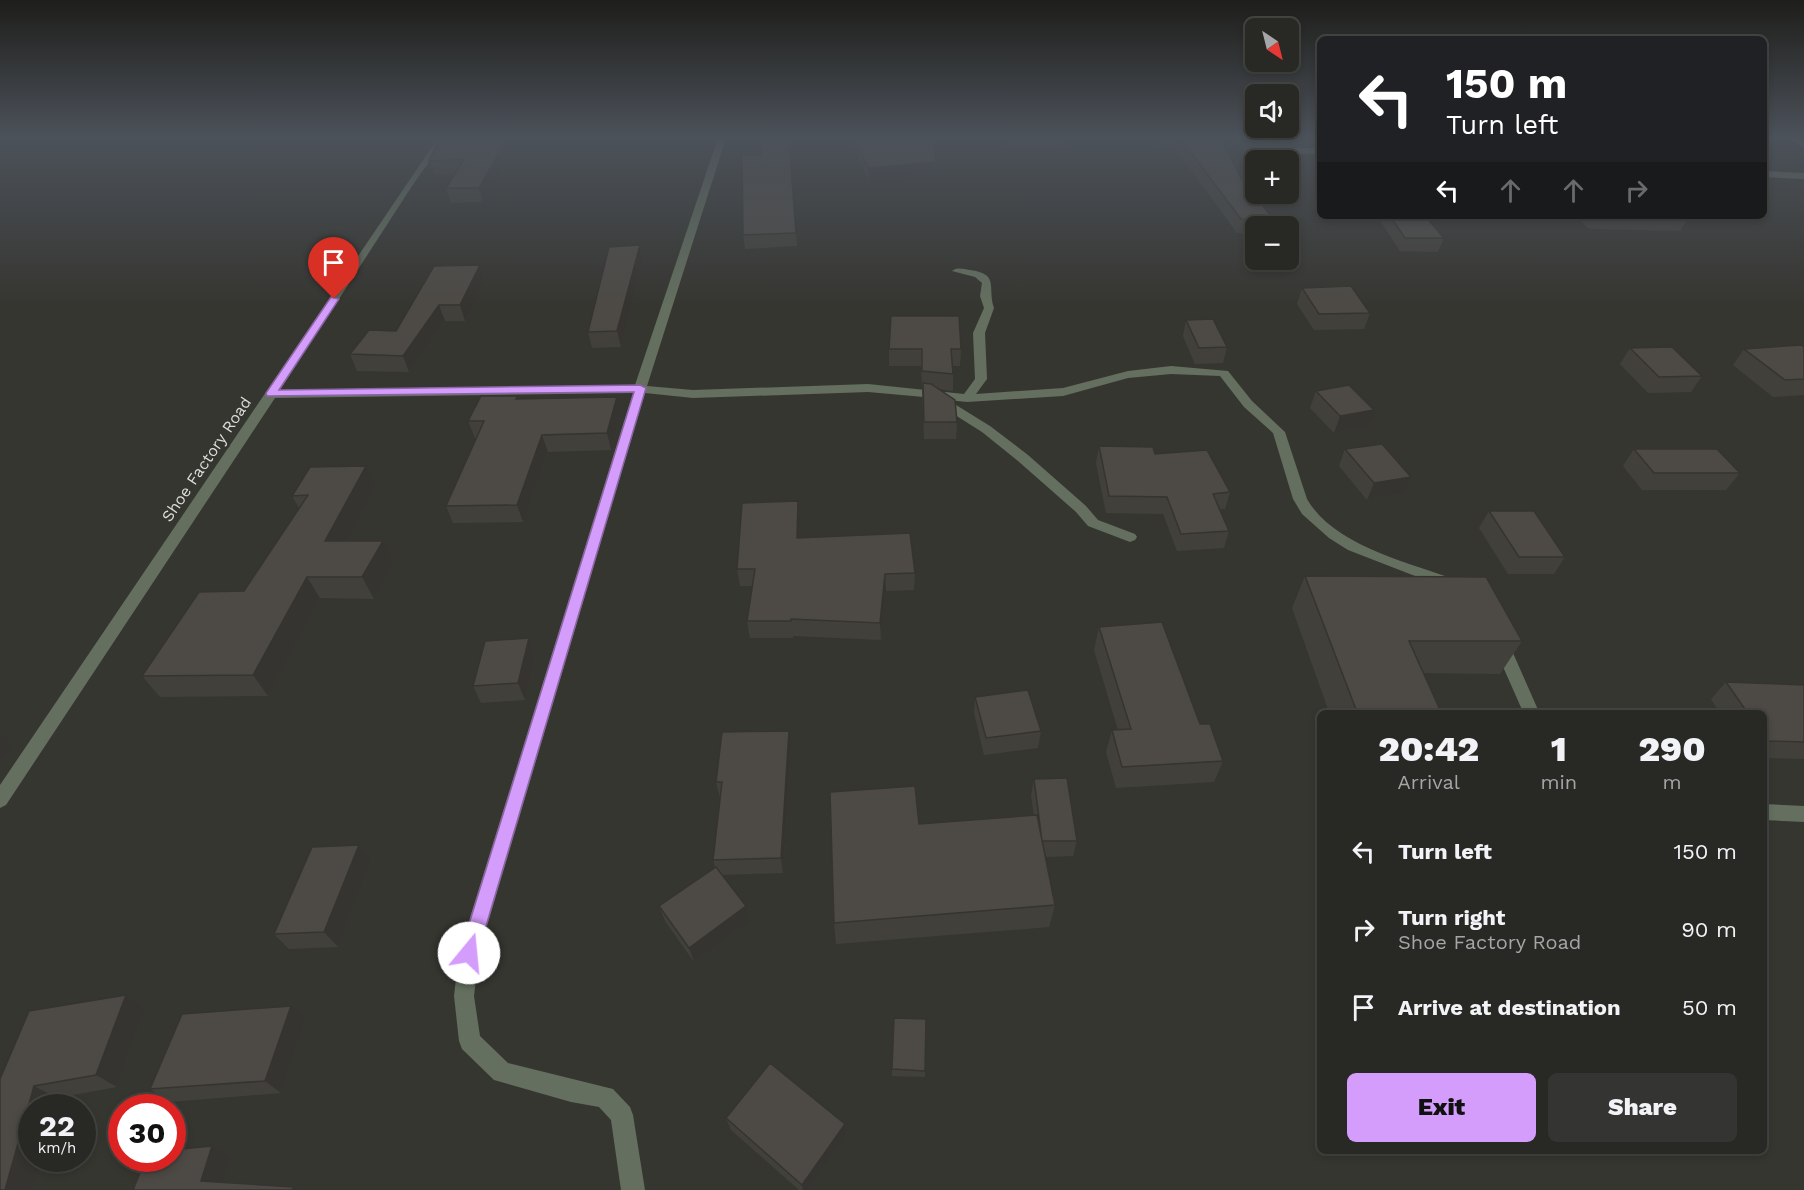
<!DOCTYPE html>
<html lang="en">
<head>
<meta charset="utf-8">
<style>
	:root { --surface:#282825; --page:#343432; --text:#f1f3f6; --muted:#a5a6a7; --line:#444442; --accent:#d49cfb }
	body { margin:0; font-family:"Work Sans",sans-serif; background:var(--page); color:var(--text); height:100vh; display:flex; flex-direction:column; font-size:22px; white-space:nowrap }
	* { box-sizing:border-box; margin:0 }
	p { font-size:20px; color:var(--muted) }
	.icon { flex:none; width:33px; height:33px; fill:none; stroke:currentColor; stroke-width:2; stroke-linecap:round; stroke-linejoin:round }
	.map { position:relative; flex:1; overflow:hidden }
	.panel { position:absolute; left:1317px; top:710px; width:450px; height:444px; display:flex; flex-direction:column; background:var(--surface); border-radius:9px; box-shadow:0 3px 9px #0003,0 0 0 2px var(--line) }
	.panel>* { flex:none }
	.top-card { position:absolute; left:1317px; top:36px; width:450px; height:183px; border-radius:9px; box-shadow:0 3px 9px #0003,0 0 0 2px var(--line); background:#202124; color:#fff; overflow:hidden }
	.needle { width:39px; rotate:145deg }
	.buttons { position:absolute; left:1245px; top:18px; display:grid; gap:12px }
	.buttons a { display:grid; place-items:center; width:54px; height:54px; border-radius:9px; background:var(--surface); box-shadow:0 3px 9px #0003,0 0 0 2px var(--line); font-size:30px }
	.speed { position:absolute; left:18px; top:1094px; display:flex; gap:12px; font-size:30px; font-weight:700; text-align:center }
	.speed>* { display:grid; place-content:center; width:78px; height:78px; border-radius:50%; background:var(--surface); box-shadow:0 3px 9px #0003,0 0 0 2px var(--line); line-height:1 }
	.speed small { font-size:15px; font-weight:400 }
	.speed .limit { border:9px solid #d22; background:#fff; color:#111 }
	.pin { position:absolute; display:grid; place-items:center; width:51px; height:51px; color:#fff; margin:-62px -26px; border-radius:50% 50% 50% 0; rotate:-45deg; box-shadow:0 0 6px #0007 }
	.pin .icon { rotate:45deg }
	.me { position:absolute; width:66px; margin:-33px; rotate:17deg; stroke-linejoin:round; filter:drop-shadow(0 0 4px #0008) }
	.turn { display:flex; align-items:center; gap:21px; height:126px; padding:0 30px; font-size:27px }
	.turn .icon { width:78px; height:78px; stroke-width:2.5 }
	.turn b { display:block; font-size:42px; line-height:51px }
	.lanes { display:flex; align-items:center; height:57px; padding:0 30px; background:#0003; justify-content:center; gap:30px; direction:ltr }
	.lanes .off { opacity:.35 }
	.eta { display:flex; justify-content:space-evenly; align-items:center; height:102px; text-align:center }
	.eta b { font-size:36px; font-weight:800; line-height:42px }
	.button { display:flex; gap:12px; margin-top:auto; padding:12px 30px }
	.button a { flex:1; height:69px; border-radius:9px; background:var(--accent); color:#111; font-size:24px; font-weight:800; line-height:69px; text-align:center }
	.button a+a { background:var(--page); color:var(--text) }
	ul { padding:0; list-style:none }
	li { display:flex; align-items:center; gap:18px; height:78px; padding:0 30px }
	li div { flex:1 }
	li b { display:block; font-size:22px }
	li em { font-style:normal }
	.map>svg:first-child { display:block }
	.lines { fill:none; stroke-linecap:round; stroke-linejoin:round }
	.minor { fill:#646f5f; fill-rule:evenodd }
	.wall { fill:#42403b }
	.shaded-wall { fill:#363430 }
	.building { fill:#4d4a45; stroke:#363430; stroke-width:1.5 }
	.route { fill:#d49cfb; stroke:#8a65a3; stroke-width:1.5 }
	.labels { text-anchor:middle; stroke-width:6; stroke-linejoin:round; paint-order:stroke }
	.street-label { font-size:16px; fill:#ddddda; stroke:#363631 }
</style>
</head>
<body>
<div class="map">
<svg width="1804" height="1190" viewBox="0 0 1804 1190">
	<rect width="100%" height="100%" fill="#363631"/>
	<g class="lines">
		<path class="minor" d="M438,138h8l-34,48 -132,204 355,-5 83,-247h8l-79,248 46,4 175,-6 96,10 11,-15 -2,-46 11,-25 -4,-12 2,-13 -7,-6 -23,-6c5,-4 11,-2 18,-1 30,4 17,17 24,38l-9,25 2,46 -11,15 87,-6 65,-17 43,-5 57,5 24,30 33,31 22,67c27,47 101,63 149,81l2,4 -2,4h-10l-98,-38 -19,-12 -27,-24 -9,-15 -20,-66 -29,-26 -24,-31 -49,-2 -43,4 -65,18 -96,6 -19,-2 42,26 38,29 58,51 12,14 37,14 2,3 -2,3 -5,2 -42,-16 -12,-14 -58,-51 -36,-29 -46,-29 -1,-5 -67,-6 -175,6 -48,-5 -166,560 -5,43 6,40 28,27 105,26 17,18 3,8 12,75h-24l-10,-70 -12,-13 -28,-5 -77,-22 -32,-31 -3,-8 -5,-45 5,-43 174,-560 -358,5 -269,407 -6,3v-23z
			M1788,138h10l6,3v7z
			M1261,148h59v6l-56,-1 -3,-1z
			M1764,171l40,2v6l-40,-2z
			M1501,638l6,2 2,4 30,68h-16l-30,-68 2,-4z
			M1764,804l40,2v16l-40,-2z"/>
	</g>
	<path class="wall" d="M789,138l8,108 -52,3 -2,-14 18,-80z
		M850,138h83l3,24v12l-67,7z
		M1005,138h63l-1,12 -60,-1z
		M1155,138h65l21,40 33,42 -2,6h-16v7h-19l-61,-83h-17z
		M514,146l-31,56 -32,1 -5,-15 9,-14 -21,1 -5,-14z
		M1377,216h48l19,22 -6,14 -38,-1z
		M1575,216h114l-9,15 -91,-2z
		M640,245l3,16 -22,86 -29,1 -4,-16z
		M480,265l5,15 -20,41h-20l-36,51 -52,-1 -7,-17 46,-23z
		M1302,288l68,25 -6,16 -50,1 -17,-26z
		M1186,320l41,27 -4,16 -28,1 -12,-28z
		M1804,347v48l-31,2 -40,-32 11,-16z
		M1630,348l72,28 -11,16 -43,1 -28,-29z
		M889,349h72l-1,17h-7v25l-14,-2 18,33 -1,17h-32l-3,-73h-32z
		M1316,391l51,35 -33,7 -24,-25z
		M519,399l102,14 -10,37 -63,2 -25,70 -70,1 -7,-17 30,-68h-1l-7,-17z
		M1099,446l131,46 -5,17h-5l9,22 -5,17 -47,3 -14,-37 -57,-1 -10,-50z
		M1345,449l58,45 -36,6 -28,-34z
		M1634,449l106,24 -14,17h-84l-19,-24z
		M376,487l-28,54 45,22 -19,36 -54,-1 -52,98 -108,1 -18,-21 102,-85 55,-83 -7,-12z
		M798,501l2,17 -1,20 116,35 -1,17 -28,1 -5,49 -88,-4v2h-43l-3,-17 5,-35h-12l-3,-17z
		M1489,511l76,46 -11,17h-46l-29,-46z
		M1305,576l217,65 -22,33 -77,-1 18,39h-112l-37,-104z
		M1099,627l101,97 23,37 -9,21 -98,6 -10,-36 6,-22h6l-24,-80z
		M529,638l7,17 -11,45 -44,3 -8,-17z
		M1726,682l78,3v74l-40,-1v-46h-45l-8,-13z
		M975,697l66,34 -3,17 -54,7 -10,-42z
		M791,747l-8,126 -61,2 24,31 4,15 -56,41 -29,-41 -6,-15 56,-39 -2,-7 7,-62 -4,-16z
		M1034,779l43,62 -4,15 -28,1 10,48 -6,22 -213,17 -2,-21 85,-99 115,-8 -3,-20z
		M371,861l-33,86 -49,2 -15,-15z
		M126,995l19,14 -28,78 -60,11 -3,9h-22v51h9l-8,32h-33v-111l29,-68z
		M926,1019l-1,58 -33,-1v-7z
		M306,1020l-25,73 -112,9 -19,-13z
		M726,1118l119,6 2,11 -39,55h-9l-68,-60z"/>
	<path class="shaded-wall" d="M507,138h5l2,8 -31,56 -4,-14z
		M936,162v12l-67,7 -1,-13z
		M640,245l3,16 -22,86 -4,-16z
		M480,265l5,15 -20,41 -5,-16z
		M439,305l6,16 -36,51 -6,-16z
		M617,397l4,16 -10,37 -4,-17z
		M1374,410l-7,16 -33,7 6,-17z
		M542,435l6,17 -25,70 -6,-17z
		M366,466l10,21 -39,75 -12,-21z
		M1411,477l-8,17 -36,6 7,-17z
		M798,501l2,17 -1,37 -2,-17z
		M383,541l10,22 -19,36 -12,-22z
		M885,574l1,17 -5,49 -1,-17z
		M307,577l13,21 -52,98 -15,-21z
		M529,638l7,17 -11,45 -7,-17z
		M789,731l2,16 -8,126 -2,-15z
		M0,733l12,12 -12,17z
		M359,845l12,16 -33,86 -14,-15z
		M746,906l4,15 -56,41 -5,-14z
		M126,995l19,14 -28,78 -21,-12z
		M291,1006l15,14 -25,73 -16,-12z
		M34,1086l23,12 -3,9h-22v51h9l-8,32h-28z
		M845,1124l2,11 -39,55h-5l-1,-5z
		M212,1146l19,11 -11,33 -19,-9z"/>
	<path class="building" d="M440,138h67l-28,50h-33l18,-29 -35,2z
		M759,138h30l7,95 -53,2 -1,-80h19z
		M855,138h78l3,24 -68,6z
		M1180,138h40l21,40 33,42 -33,-1z
		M1390,216h35l19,22h-39z
		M640,245l-23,86 -29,1 21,-85z
		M480,265l-20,40h-21l-36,51 -53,-2 19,-24 27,1 38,-65z
		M1351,286l19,27 -51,1 -17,-26z
		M891,316h68l2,33h-10l2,25 -31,-3v-22h-33z
		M1213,319l14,28 -28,1 -13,-28z
		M1801,345l3,2v32l-19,1 -41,-31z
		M1672,347l30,29 -43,1 -29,-29z
		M923,383l8,1 24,16 2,22h-33z
		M1349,385l25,25 -34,6 -24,-25z
		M481,396h37l-2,3 101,-2 -10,36 -65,2 -25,70 -71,1 38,-85h-16z
		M1382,444l29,33 -37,6 -29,-34z
		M1099,446l54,1 2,7 52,-4 23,42 -17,2 16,37 -48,3 -14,-37 -58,-1z
		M1634,449h83l23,24h-86z
		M366,466l-41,75h58l-21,36h-55l-54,98 -111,1 57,-84 45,-1 64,-96 -16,1 18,-29z
		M798,501l-1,37 113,-5 5,40 -30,1 -5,49 -89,-4v2h-44l8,-52h-18l5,-66z
		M1489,511h45l31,46h-46z
		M1305,576l181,1 36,64h-113l32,71h-84z
		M1162,622l38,102h10l13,37 -101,6 -10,-37 19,-1 -32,-102z
		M529,638l-11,45 -45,3 12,-45z
		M1726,682l78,3v57l-38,-1 -2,-3v-26h-17z
		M1028,690l13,41 -55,7 -11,-41z
		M789,731l-8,127 -68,2 9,-78h-6l6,-50z
		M1067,778l10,63h-35l-8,-62z
		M915,786l4,38 118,-9 18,90 -221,18 -4,-131z
		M359,845l-35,87 -50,2 38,-87z
		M716,867l30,39 -57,42 -30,-42z
		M126,995l-30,80 -62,11 -29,104h-5v-111l29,-68z
		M291,1006l-26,75 -115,8 32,-75z
		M894,1018l32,1 -1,52 -33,-2z
		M770,1063l75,61 -43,61 -76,-67z
		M212,1146l-11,35 93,6 -2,3h-159l13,-32h26v-8z"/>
	<linearGradient id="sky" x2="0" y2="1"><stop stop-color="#1e1e1b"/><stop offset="0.45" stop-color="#4c525a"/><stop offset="1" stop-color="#4c525a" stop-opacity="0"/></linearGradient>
	<rect width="1804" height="305" fill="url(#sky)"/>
	<path class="route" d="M331,297l8,2 -60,91 361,-5 6,3 -168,565 -3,6 -6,3 -7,-3 -2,-6 174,-561 -367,4 -1,-3z"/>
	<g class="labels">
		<g class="street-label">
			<text transform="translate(206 459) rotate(-56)" y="6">Shoe Factory Road</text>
		</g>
	</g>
</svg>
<div class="buttons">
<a><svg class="needle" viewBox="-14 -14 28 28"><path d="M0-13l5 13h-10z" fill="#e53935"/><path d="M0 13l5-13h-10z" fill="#a5a6a7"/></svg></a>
<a><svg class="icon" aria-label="sound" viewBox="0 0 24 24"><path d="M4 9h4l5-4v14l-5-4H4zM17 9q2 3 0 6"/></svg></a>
<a>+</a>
<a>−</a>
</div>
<div class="speed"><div>22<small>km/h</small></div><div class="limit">30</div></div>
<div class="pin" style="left:334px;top:299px;background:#d93025"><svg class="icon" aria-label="arrive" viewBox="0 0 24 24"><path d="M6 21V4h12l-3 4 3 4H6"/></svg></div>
<svg class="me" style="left:469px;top:953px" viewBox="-20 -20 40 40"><circle r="19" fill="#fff"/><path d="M0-13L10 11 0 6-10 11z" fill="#d49cfb"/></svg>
<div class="top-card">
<div class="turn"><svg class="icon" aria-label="left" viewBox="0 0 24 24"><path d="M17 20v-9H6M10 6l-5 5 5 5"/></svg><div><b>150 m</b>Turn left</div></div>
<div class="lanes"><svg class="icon" aria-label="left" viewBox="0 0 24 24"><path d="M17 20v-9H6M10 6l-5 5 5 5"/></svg><svg class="icon off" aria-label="ahead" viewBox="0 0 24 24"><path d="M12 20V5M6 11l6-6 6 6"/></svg><svg class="icon off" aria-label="ahead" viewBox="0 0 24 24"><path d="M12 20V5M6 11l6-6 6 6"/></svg><svg class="icon off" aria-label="right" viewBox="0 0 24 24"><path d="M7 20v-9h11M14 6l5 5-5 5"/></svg></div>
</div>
<section class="panel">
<div class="eta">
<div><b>20:42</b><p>Arrival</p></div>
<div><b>1</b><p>min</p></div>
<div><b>290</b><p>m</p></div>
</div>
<ul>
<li><svg class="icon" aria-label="left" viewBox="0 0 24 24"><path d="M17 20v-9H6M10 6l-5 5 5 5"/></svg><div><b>Turn left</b></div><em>150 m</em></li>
<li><svg class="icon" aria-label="right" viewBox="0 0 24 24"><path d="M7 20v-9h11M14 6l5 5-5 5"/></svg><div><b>Turn right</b><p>Shoe Factory Road</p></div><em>90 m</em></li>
<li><svg class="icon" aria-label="arrive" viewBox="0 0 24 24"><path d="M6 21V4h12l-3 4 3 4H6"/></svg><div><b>Arrive at destination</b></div><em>50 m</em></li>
</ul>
<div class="button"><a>Exit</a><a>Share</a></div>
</section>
</div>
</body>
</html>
